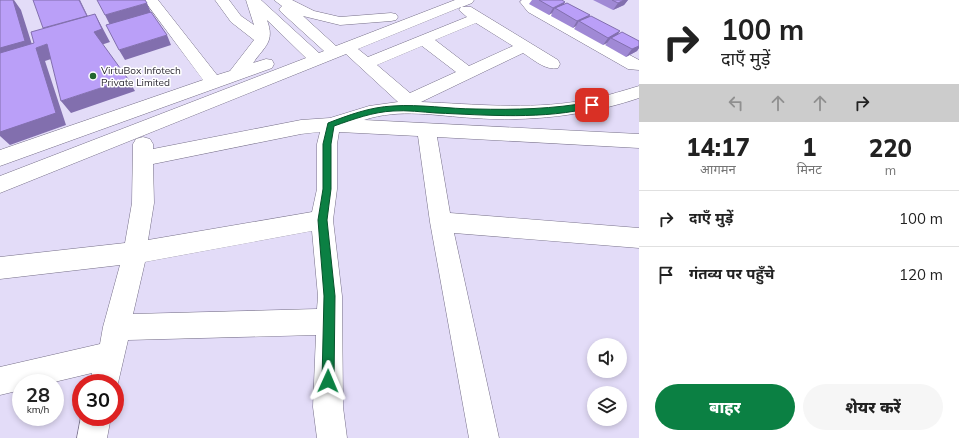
<!DOCTYPE html>
<html lang="hi">
<head>
<meta charset="utf-8">
<style>
	:root { --surface:#fff; --page:#f6f6f6; --text:#222; --muted:#767676; --line:#e0e0e0; --accent:#0b8043 }
	body { margin:0; font-family:Mulish,"Noto Sans Devanagari",sans-serif; background:var(--page); color:var(--text); height:100vh; display:flex; flex-direction:column; font-size:15px; white-space:nowrap }
	* { box-sizing:border-box; margin:0 }
	p { font-size:13px; color:var(--muted) }
	.icon { flex:none; width:22px; height:22px; fill:none; stroke:currentColor; stroke-width:2; stroke-linecap:round; stroke-linejoin:round }
	.map { position:relative; flex:1; overflow:hidden }
	.sheet { display:flex; flex-direction:column; background:var(--surface); width:320px }
	.sheet>* { flex:none }
	.banner { background:#fff; color:var(--text); overflow:hidden }
	.controls { position:absolute; left:587px; top:338px; display:grid; gap:8px }
	.controls a { display:grid; place-items:center; width:40px; height:40px; border-radius:50%; background:var(--surface); box-shadow:0 2px 6px #0003; font-size:20px }
	.speed { position:absolute; left:12px; top:374px; display:flex; gap:8px; font-size:20px; font-weight:700; text-align:center }
	.speed>* { display:grid; place-content:center; width:52px; height:52px; border-radius:50%; background:var(--surface); box-shadow:0 2px 6px #0003; line-height:1 }
	.speed small { font-size:10px; font-weight:400 }
	.speed .limit { border:6px solid #d22; background:#fff; color:#111 }
	.pin { position:absolute; display:grid; place-items:center; width:34px; height:34px; color:#fff; margin:-17px; border-radius:8px; box-shadow:0 2px 6px #0006 }
	.me { position:absolute; width:44px; margin:-22px; rotate:1deg; stroke-linejoin:round; filter:drop-shadow(0 0 3px #0008) }
	.turn { display:flex; align-items:center; gap:14px; height:84px; padding:0 16px; font-size:18px }
	.turn .icon { width:52px; height:52px; stroke-width:2.5 }
	.turn b { display:block; font-size:28px; line-height:34px }
	.lanes { display:flex; align-items:center; height:38px; padding:0 16px; background:#0003; justify-content:center; gap:20px; direction:ltr }
	.lanes .off { opacity:.35 }
	.eta { display:flex; justify-content:space-evenly; align-items:center; height:68px; text-align:center }
	.eta b { font-size:24px; font-weight:800; line-height:28px }
	.action { display:flex; gap:8px; margin-top:auto; padding:8px 16px }
	.action a { flex:1; height:46px; border-radius:24px; background:var(--accent); color:#fff; font-size:16px; font-weight:800; line-height:46px; text-align:center }
	.action a+a { background:var(--page); color:var(--text) }
	ul { padding:0; list-style:none }
	li { display:flex; align-items:center; gap:12px; height:56px; padding:0 16px; border-top:1px solid var(--line) }
	li div { flex:1 }
	li b { display:block; font-size:15px }
	li em { font-style:normal }
	main { display:flex; flex:1; min-height:0 }
	.map>svg:first-child { display:block }
	.lines { fill:none; stroke-linecap:round; stroke-linejoin:round }
	.minor-casing { stroke:#766f88; stroke-width:1 }
	.minor { fill:#fff; fill-rule:evenodd }
	.wall { fill:#a089d5 }
	.shaded-wall { fill:#826fae }
	.building { fill:#ba9ff8; stroke:#826fae }
	.route { fill:#0b8043; stroke:#07532c }
	.poi-dot { fill:#236630; stroke:#fff; stroke-width:1.5 }
	.labels { text-anchor:middle; stroke-width:3; stroke-linejoin:round; paint-order:stroke }
	.far-poi-label { font-size:10px; fill:#2c2933; stroke:#fff; text-anchor:start }
</style>
</head>
<body>
<main>
<div class="map">
<svg width="639" height="438" viewBox="0 0 639 438">
	<rect width="100%" height="100%" fill="#e3dcf8"/>
	<g class="lines">
		<g class="minor-casing">
			<path id="minor" d="M144,0h14l59,75 13,-4 24,-31 -23,-18 -16,-22h14l12,16 13,9 -8,-25h15l58,53 5,-2 -43,-39 -2,-3 3,-3 -8,-6h18l22,11 26,6 51,-4 5,1 2,3 -2,3 -5,1 -51,4 -37,-9 33,30 119,-46h19l-2,3 -10,4h9l87,53 2,4 -2,4c-13,3 -25,-9 -35,-15l-102,49c54,2 106,8 159,-1 20,-3 39,-9 59,-15v12c-53,18 -110,24 -166,20 -36,-2 -73,-10 -109,2l275,14v14l-202,-11 13,76 189,15v20l-185,-15 45,205h-30l-39,-216 -12,-86 -79,-4 -2,12v45l-4,31 9,76 1,111 4,31h-30l-4,-31 3,-72 -188,5 -10,43 -3,8v-8h-25l2,-10 -42,10h-29v7l-21,5v-28l100,-23 3,-17 17,-62 -120,14v-22l125,-14 7,-40 1,-59 3,-5 7,-2 7,2 3,5v5l148,-29 29,-2 39,-12 29,-4 -52,-48 -346,139v-17l306,-118 -39,-38c8,22 -2,26 -14,43l13,-4 6,1 2,4 -2,4 -272,98v-16l203,-70zM461,7l-2,3 8,7 -99,40 -10,-8zM476,23l37,23 -44,20 -34,-26zM422,46l34,26 -46,21 -33,-28zM320,132l-3,12v45l-5,23 -164,28 6,-37 -1,-39 148,-30zM312,231l6,65 -1,13 -184,5 12,-52z
				M522,0h15l-2,3 3,3 101,54v10l-11,-1 -100,-57 -8,-10z
				M81,417h30l-4,21h-30z"/>
		</g>
		<use href="#minor" class="minor"/>
	</g>
	<path class="wall" d="M532,0h30l2,4 24,13 30,17 21,7v7l-2,3 -11,6 -21,-12 2,-2 -4,2 -29,-16 2,-3 -3,2 -22,-12 1,-3 -3,2 -20,-11z
		M593,0h35l-4,5 -11,5z"/>
	<path class="shaded-wall" d="M13,0h1l7,10 14,44 -35,10v-16z
		M79,0h1l13,27 -6,-11z
		M624,0h4l-4,5 -11,5 5,-7z
		M565,2l-4,7 -6,-1 -3,5 -3,2 4,-7z
		M147,3l4,10 -41,12 -5,-10z
		M95,14l7,13 8,15 -9,3 -7,-13z
		M590,15l-5,7 -6,-1 -3,5 -3,2 4,-7z
		M620,31l-5,8 -4,-1 -4,5 -4,2 5,-7z
		M167,35l4,10 -46,15 -6,-10z
		M47,44l10,13 -12,4 21,64 -56,20 -10,-9v-4l36,-84z
		M639,46v2l-2,3 -11,6 6,-8z
		M128,79l7,12 -64,22 -10,-12z"/>
	<path class="building" d="M0,0h13l12,41 -25,7z
		M33,0h46l8,16 -44,12z
		M97,0h48l2,3 -42,12z
		M539,0h23l3,2 -12,6z
		M612,0h12l-6,3z
		M567,3l23,12 -13,6 -22,-13z
		M151,12l16,23 -48,15 -13,-25z
		M95,14l7,15 -8,3 34,47 -67,22 -14,-57 -11,4 20,65 -56,19v-79l34,-10 -3,-11z
		M591,16l29,15 -12,7 -29,-17z
		M622,32l17,9v5l-7,3 -21,-11z"/>
	<path class="route" d="M592,102l3,3 -1,2c-49,13 -108,8 -158,6 -14,-1 -29,-3 -43,-2 -20,1 -39,8 -59,15l-3,18v45l-4,31 8,76 -1,85 -2,4 -4,2 -4,-2 -2,-4 2,-85 -6,-76 5,-31v-45l5,-21c21,-8 42,-16 65,-17 27,-2 56,3 83,3 39,1 77,0 116,-7z"/>
	<circle class="poi-dot" cx="93" cy="76" r="4"/>
	<g class="labels">
		<g class="far-poi-label">
			<text x="101" y="74">VirtuBox Infotech<tspan x="101" dy="12">Private Limited</tspan></text>
		</g>
	</g>
</svg>
<div class="controls">
<a><svg class="icon" aria-label="sound" viewBox="0 0 24 24"><path d="M4 9h4l5-4v14l-5-4H4zM17 9q2 3 0 6"/></svg></a>
<a><svg class="icon" aria-label="layers" viewBox="0 0 24 24"><path d="M12 4l9 5-9 5-9-5zM3 14l9 5 9-5"/></svg></a>
</div>
<div class="speed"><div>28<small>km/h</small></div><div class="limit">30</div></div>
<div class="pin" style="left:592px;top:105px;background:#d93025"><svg class="icon" aria-label="arrive" viewBox="0 0 24 24"><path d="M6 21V4h12l-3 4 3 4H6"/></svg></div>
<svg class="me" style="left:328px;top:381px" viewBox="-20 -20 40 40"><path d="M0-17L14 15 0 8-14 15z" fill="#0b8043" stroke="#fff" stroke-width="4"/></svg>
</div>
<section class="sheet">
<div class="banner">
<div class="turn"><svg class="icon" aria-label="right" viewBox="0 0 24 24"><path d="M7 20v-9h11M14 6l5 5-5 5"/></svg><div><b>100 m</b>दाएँ मुड़ें</div></div>
<div class="lanes"><svg class="icon off" aria-label="left" viewBox="0 0 24 24"><path d="M17 20v-9H6M10 6l-5 5 5 5"/></svg><svg class="icon off" aria-label="ahead" viewBox="0 0 24 24"><path d="M12 20V5M6 11l6-6 6 6"/></svg><svg class="icon off" aria-label="ahead" viewBox="0 0 24 24"><path d="M12 20V5M6 11l6-6 6 6"/></svg><svg class="icon" aria-label="right" viewBox="0 0 24 24"><path d="M7 20v-9h11M14 6l5 5-5 5"/></svg></div>
</div>
<div class="eta">
<div><b>14:17</b><p>आगमन</p></div>
<div><b>1</b><p>मिनट</p></div>
<div><b>220</b><p>m</p></div>
</div>
<ul>
<li><svg class="icon" aria-label="right" viewBox="0 0 24 24"><path d="M7 20v-9h11M14 6l5 5-5 5"/></svg><div><b>दाएँ मुड़ें</b></div><em>100 m</em></li>
<li><svg class="icon" aria-label="arrive" viewBox="0 0 24 24"><path d="M6 21V4h12l-3 4 3 4H6"/></svg><div><b>गंतव्य पर पहुँचे</b></div><em>120 m</em></li>
</ul>
<div class="action"><a>बाहर</a><a>शेयर करें</a></div>
</section>
</main>
</body>
</html>
